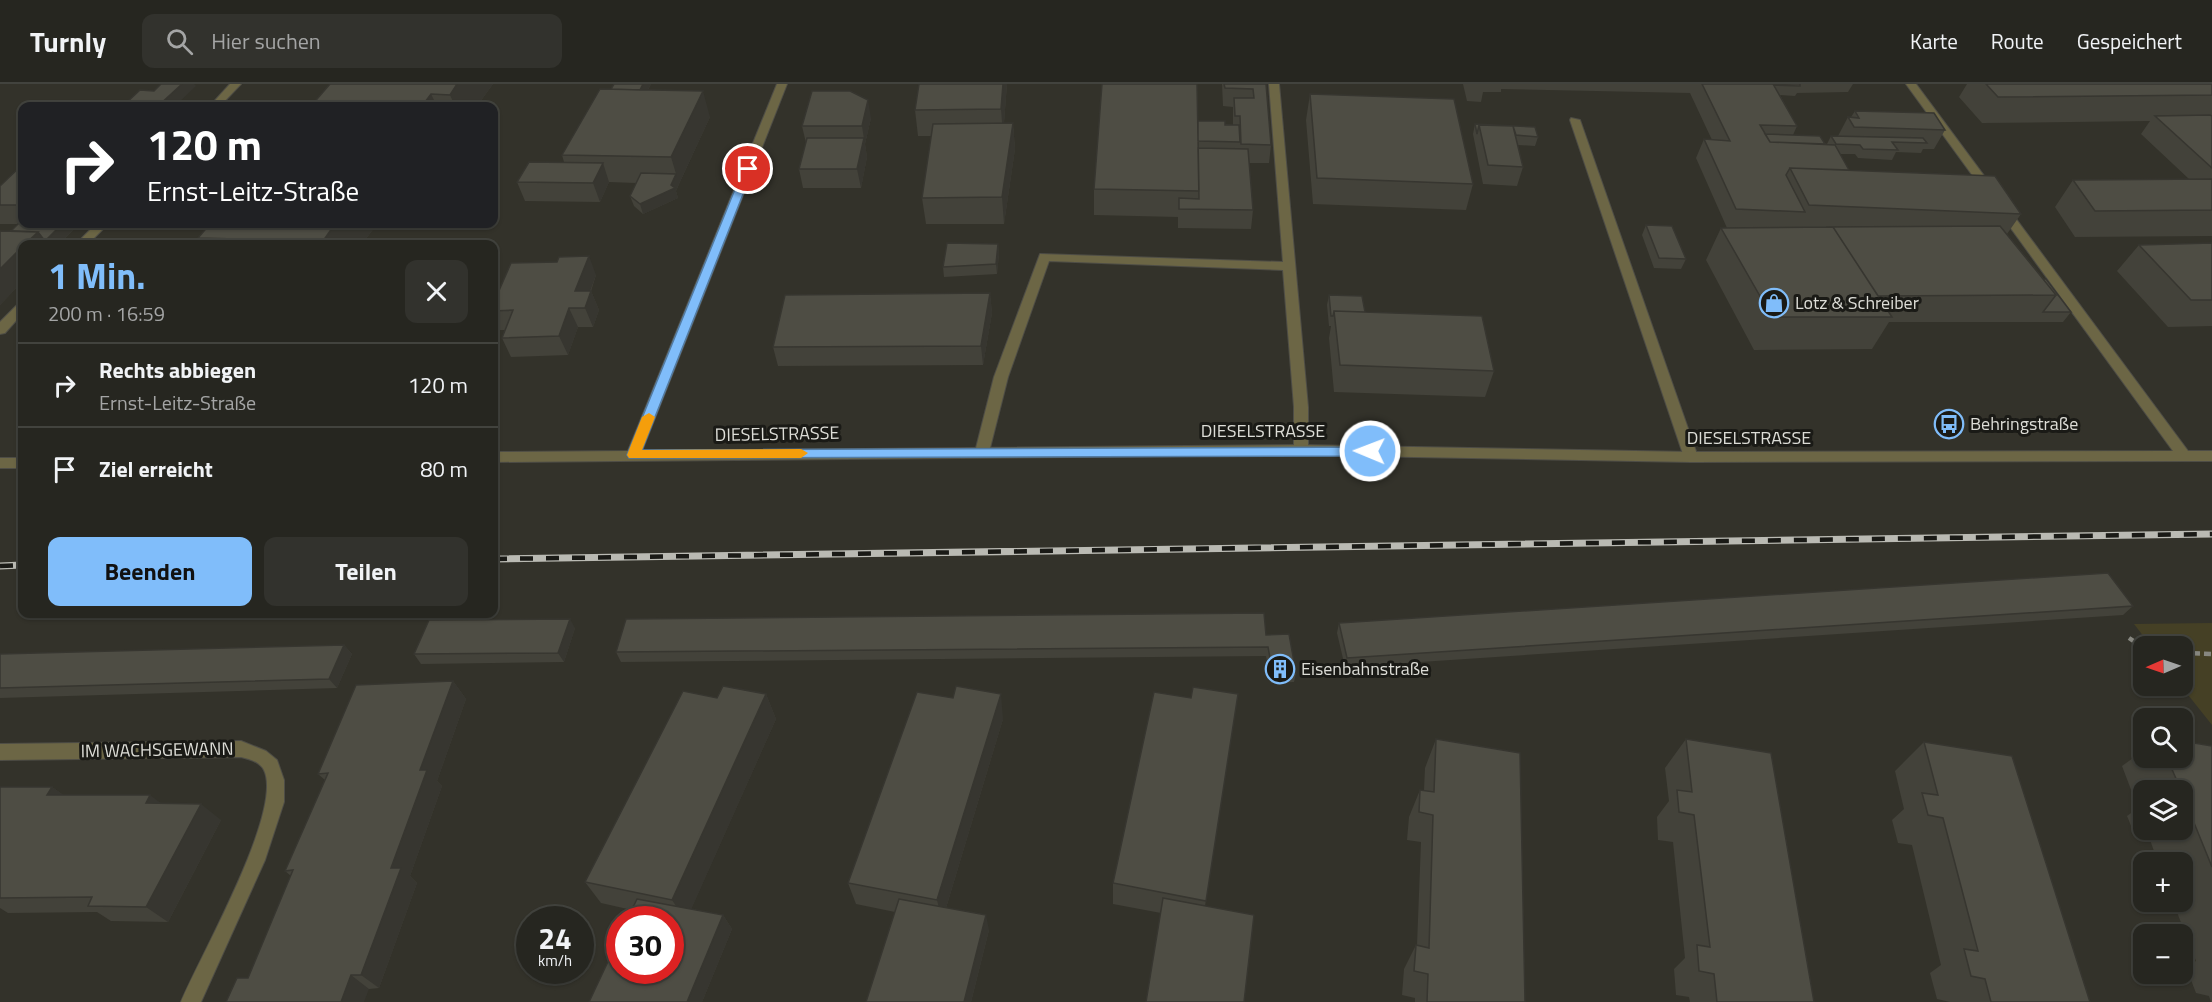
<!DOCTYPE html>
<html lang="de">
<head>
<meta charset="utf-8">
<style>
	:root { --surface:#262620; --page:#32322d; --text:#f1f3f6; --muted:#a4a5a5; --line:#42433e; --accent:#80bdfa }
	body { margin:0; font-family:"Titillium Web",sans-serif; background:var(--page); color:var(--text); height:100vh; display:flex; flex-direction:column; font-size:22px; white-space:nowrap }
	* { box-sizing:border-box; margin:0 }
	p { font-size:20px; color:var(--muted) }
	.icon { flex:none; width:33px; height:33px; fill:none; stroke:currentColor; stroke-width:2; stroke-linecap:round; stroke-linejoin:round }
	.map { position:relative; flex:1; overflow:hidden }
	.side { position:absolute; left:18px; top:156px; width:480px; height:378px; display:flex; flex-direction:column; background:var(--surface); border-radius:12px; box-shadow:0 2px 4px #0004,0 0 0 2px var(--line) }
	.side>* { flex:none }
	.banner { position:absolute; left:18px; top:18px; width:480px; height:126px; border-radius:12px; box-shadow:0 2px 4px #0004,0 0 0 2px var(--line); background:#202124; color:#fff; overflow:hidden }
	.needle { width:39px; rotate:268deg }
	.fabs { position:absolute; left:2133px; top:552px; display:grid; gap:12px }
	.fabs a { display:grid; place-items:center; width:60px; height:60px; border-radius:12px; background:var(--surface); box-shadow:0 2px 4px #0004,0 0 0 2px var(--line); font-size:30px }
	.speed { position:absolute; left:516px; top:822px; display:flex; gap:12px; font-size:30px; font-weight:700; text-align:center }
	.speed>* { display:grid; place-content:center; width:78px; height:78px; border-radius:50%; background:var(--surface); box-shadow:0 2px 4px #0004,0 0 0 2px var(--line); line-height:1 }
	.speed small { font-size:15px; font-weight:400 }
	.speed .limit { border:9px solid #d22; background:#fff; color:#111 }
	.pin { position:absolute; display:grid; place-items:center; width:51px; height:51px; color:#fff; margin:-26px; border:3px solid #fff; border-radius:50%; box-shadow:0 2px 6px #0007 }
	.me { position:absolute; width:66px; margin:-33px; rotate:271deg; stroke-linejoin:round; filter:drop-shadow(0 0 4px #0008) }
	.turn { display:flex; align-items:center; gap:21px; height:126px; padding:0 30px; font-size:27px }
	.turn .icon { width:78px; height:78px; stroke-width:2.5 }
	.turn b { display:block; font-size:42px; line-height:51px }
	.round { display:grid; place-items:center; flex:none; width:63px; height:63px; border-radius:12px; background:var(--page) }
	.summary { display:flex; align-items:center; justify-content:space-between; height:102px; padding:0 30px }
	h1 { font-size:36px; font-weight:700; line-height:45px; color:var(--accent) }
	.button { display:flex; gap:12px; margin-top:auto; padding:12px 30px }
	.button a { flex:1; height:69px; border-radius:12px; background:var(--accent); color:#111; font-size:24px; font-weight:700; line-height:69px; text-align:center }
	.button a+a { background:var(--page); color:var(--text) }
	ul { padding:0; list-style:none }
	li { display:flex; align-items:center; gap:18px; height:84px; padding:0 30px; border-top:2px solid var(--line) }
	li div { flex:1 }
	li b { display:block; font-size:22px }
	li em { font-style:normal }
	header { display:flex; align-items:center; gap:36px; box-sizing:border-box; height:84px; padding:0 30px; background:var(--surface); border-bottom:2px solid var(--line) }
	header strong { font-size:28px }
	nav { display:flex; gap:33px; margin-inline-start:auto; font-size:21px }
	.search { width:420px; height:54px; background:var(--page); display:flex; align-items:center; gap:15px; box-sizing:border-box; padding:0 21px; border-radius:12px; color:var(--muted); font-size:22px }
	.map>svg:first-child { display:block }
	.green { fill:#454025 }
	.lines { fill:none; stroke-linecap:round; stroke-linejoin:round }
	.service-casing { stroke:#4e4d46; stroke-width:2 }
	.minor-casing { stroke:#4e4d46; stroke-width:2 }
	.path { stroke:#878780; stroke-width:4.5; stroke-dasharray:7 4; stroke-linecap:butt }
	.service { fill:#6c6645; fill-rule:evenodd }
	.minor { fill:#6c6645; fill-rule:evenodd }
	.rail-casing { stroke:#babab3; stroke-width:7 }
	.rail { stroke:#1a1a16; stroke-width:4.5; stroke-dasharray:13; stroke-linecap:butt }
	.wall { fill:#43423a; fill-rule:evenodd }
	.shaded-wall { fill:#373630 }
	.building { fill:#4e4d44; stroke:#373630; stroke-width:1.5 }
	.route { fill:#80bdfa; stroke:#537ba2; stroke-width:1.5 }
	.slow { fill:#f59e0b }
	.labels { text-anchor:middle; stroke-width:6; stroke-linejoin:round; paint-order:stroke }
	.poi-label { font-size:18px; fill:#ddddd7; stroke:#1a1a16; text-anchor:start }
	.street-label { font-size:18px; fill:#ddddd7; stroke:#1a1a16 }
</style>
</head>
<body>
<header>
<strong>Turnly</strong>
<div class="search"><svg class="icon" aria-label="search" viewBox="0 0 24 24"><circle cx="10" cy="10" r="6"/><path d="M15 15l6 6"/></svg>Hier suchen</div>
<nav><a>Karte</a><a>Route</a><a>Gespeichert</a></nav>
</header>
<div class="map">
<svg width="2212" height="918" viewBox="0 0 2212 918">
	<rect width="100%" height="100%" fill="#33322a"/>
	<path class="green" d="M2212,539v102l-31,-39 1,-40h-31l-17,-22z"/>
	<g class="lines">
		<g class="service-casing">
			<path id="service" d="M1269,0h10l29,323v43l-2,4h-10l-2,-4v-43l-11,-137 -234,-9 -41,116 -19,75 -7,5 -5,-1 -2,-4 19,-75 46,-123 243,8z
				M1571,34l9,2 118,337 -2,4h-10l-2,-4 -114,-337z"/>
		</g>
		<g class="minor-casing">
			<path id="minor" d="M230,0h11l-21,22h-10z
				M777,0h10l-145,367 659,-6 390,7 482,-1 -267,-367h10l272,367h24v10l-521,1 -390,-7 -807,7v-10l134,-1z
				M96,140h12l-20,20h-12z
				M22,219v11l-17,19 -5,1v-12l18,-18z
				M0,374h22v10h-22z
				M241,657l25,10 11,9 7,20v22l-19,58 -64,142h-20c18,-44 103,-191 83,-232 -4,-8 -14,-11 -23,-13l-241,3v-16z"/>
		</g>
		<path class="path" d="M2129,554l15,10
			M2182,569l30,1"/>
		<use href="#service" class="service"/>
		<use href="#minor" class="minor"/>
		<g class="rail-casing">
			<path id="rail" d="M494,475l1718,-25
				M0,482l22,-1"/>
		</g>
		<use href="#rail" class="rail"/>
	</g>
	<path class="wall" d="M493,0l-16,22h-166z
		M651,0l-3,6 62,27 -31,67 -3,7 2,7 -35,16 -9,-8 -4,-10 6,-13 -27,-1 -9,20 -75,-1 -8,-19 47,-20 -2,-7 49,-66z
		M1007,0l-3,39h9l2,26 -11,75h-78l-4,-26 9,-62h-13l-3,-26z
		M1222,0h44l5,61 -2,18h-20l4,47 -2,19 -73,-1v-11l-84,-2v-26l104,-68 35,4v-18l-10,-1z
		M1463,0h390l-5,8 -51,1 -2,3 -15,-1 17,31 -4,9 34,9 4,-8h7l10,-19h3l4,-6 90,19 -11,19h-11l-2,4 -25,-1 -4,8 -34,-2 -3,-4h-15l9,16 172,44 -14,20 64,78 -8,10h-174l-17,27 -118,1 -48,-90 15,-32h6l-31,-70 8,-19 8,1 -22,-47 -189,-4v3h-18l-2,10 -14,-1z
		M1967,0h245v152l-137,1 -20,-30 18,-27 116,-1 -48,-45 9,-13 -168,2 -23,-26z
		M1310,10l163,90 -7,26 -153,-6 -7,-84z
		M871,34l-6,26 2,13 -6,31h-58l-4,-19 7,-26 -4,-17z
		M1475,40l63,13 -3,9 -17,-1 5,22 -6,19 -34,-2 -10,-50z
		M22,81v59h57l-20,20h-37v38l-22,23v-74h11l7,-7h-18v-38z
		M210,140h167l-15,20h-160l-4,-6z
		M1646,141l40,34 -5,10 -27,-1 -12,-33z
		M2212,159v83l-44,1 -51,-56 22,-26z
		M998,160l1,10 -2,20 -53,3 -1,-10z
		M596,191l-5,16 8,19 -6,17h-15l-10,28 -57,2 -9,-19 3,-8h-6l-5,-11v-17z
		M990,209l2,20 -9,52 -205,1 -5,-19z
		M1329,211l36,17 129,59 -9,26 -151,-5 -5,-54 2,-12h-2l-2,-21z
		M2133,522l-10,9 -778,52 -8,-34 2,-10z
		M575,544l-11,34 -143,2 -7,-10z
		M1266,551l30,38 -2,9 -23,1 -5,-27 -645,6 -5,-10z
		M344,561l8,9 -15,34 -337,10v-44z
		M453,597l13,18 -29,82 5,5 -32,90 7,7 -38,105 -10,1 -121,-11 43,-102 -6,-5 40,-91 -7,-6z
		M766,610l10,25 -85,190 32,6 9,14 -30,73h-113l43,-92 -31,-7 -16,-21 132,-184z
		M1238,610l-33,212 -44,7 -48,-9v-21l78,-185z
		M1003,635l-57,189 43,22 -18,72h-105l29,-90 -39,-8 -8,-21z
		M1436,655l89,263h-110v-4l-13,-3 2,-26 12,-24h1l4,-103 -14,-2 2,-23 11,-27h4l1,-22z
		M1686,655l128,263h-124l-1,-5 -13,-2 -2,-26 11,-11 -12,-116 -15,-2 -1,-23 12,-16 -4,-33z
		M1924,658l166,260h-140l-13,-3 -7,-26 11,-8 -29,-120 -14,-2 -6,-23 12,-11 -9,-38z
		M2212,662v256h-1l-2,-6 -13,-3 -10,-26 10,-6 -23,-59h9v-40h-24l-8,-22 -14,-2 -9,-22 11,-8 -16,-42 22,-16v8h38zM2144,706h38v40h-38z
		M0,703h52l11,8 98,8 60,17 -53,102 -57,-1 -14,-9 -89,1 -8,-5z"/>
	<path class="shaded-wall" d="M182,0h12l2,2 -21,20h-17z
		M457,0h36l-16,22h-22l-5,-11z
		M643,0h8l-14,27 -3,-10z
		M1003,0h4l-4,51 -2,-26z
		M703,7l7,26 -31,67 -8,-27z
		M431,10l6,12h-15z
		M868,16l3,18 -6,26 2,13 -6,31 -4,-19 7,-30 -2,-13z
		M1013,39l2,26 -11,75 -2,-27z
		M603,79l6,19 -9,20 -7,-19z
		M676,90l3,10 -3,7 2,7 -35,16 -3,-10 31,-19z
		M62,140h17l-20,20h-34l13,-12z
		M335,140h42l-15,20h-37l-2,-3z
		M998,160l1,10 -2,20 -1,-10z
		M22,163v35l-22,23v-36z
		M589,172l7,19 -12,33 -9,-17z
		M591,207l8,19 -6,17 -8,-19z
		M990,209l2,20 -9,52 -2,-19z
		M569,224l9,19 -10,28 -9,-19z
		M570,535l5,9 -11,34 -6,-9z
		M344,561l8,9 -15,34 -8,-9z
		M453,597l13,18 -29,82 5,5 -32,90 7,7 -38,105 -18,-13 59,-205z
		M766,610l10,25 -90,202 -14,-21z
		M1001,610l2,25 -61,202 -5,-21z
		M52,703l23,16 -28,-8z
		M150,711l21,16 -25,-8z
		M201,720l20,16 -53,102 -22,-15z
		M723,831l9,14 -30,73h-15z
		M986,831l3,15 -18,72h-7z
		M351,891l18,14 -5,13h-23z"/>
	<path class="building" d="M161,0h21l-24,22h-29l2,-2h-6l15,-14 14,1z
		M330,0h127l-7,11 -19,-1 -9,12h-111z
		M614,0h29l-3,6 -29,-1z
		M919,0h84l-2,25 -86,1z
		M1102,0h95l2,107 -105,-2z
		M1224,0h42l5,61 -30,-1 -1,-28h-5l-1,-18h20l-1,-9 -28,-1z
		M1702,0h71l24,42 -37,-1 10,17 65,3 14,25 -59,-2 -4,7 19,37 -69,-3 -32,-70 26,2z
		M1773,0h27v2l-26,-1z
		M1986,0h226v11l-214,2z
		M600,5l103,2 -32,66 -109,-2z
		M812,7h38l18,9 -6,26h-60z
		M1310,10l144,5 19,85 -156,-6z
		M1855,27l79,2 11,17 -91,-3 -6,-10 11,1z
		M2210,31l2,1v52l-57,-52z
		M1198,37h27v4h14l1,17 -42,-1z
		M1013,39l-11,74 -80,1 11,-74z
		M1475,40l60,3 3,10 -22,-2 -3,-9 -34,-1 -2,9z
		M1479,41l34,1 10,41 -35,-2z
		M1765,50l55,2 5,8 -55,-2z
		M1831,52l92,2 4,5 -35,-1 6,8 -35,-1 -3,-4 -24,-1z
		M807,54h57l-7,31h-58z
		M1198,64l50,1 5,61 -74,-1v-11l20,1z
		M529,78l74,1 -10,20 -76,-1z
		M22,81v40h-22v-19z
		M1790,84l205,8 26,38 -212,-9z
		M641,89l35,1 -5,11 4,3 -35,16 -10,-8z
		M2212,95v31l-117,1 -22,-31z
		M22,136v4h40l-17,17 -7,-9 -27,-1z
		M210,140h125l-12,17 -125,-3z
		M1646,141l26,1 14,33 -27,-1z
		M2000,142l56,69 -178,1 -45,-69h-7z
		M1833,143l59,90h-120l-51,-89z
		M0,147l38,1 -13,12h-3v3l-22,22z
		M947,159l51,1 -2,20 -53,3z
		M2212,159v57h-21l-52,-55z
		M589,172l-14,35h16l-6,17h-16l-10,28 -57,2 11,-28 -19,1v-9l17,-39 46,-1 2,-5z
		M2043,195h3l25,33h-28l13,-17z
		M990,209l-9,53 -208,1 12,-52z
		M1329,211l33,1 3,16 -31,-1 -1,5h-2z
		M1334,227l148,5 12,55 -154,-6z
		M2108,489l25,33 -786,52 -8,-35z
		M1264,529l2,22 23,-1 7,39 -23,1 -5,-27 -652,5 10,-33z
		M570,535l-12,34 -144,1 15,-34z
		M344,561l-15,34 -329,9v-34z
		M453,597l-33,89h7l-36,98h10l-40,107h-10l-10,27h-115l11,-24h11l45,-108 -8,1 43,-98 -10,1 38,-89z
		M723,602l43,8 -94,206 -87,-18 98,-191 34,7z
		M956,602l45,8 -64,206 -89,-17 69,-191 36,6z
		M1193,603l45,7 -32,207 -93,-18 41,-191 37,6z
		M1436,655l84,14 5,249h-98l1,-28 -14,-3 2,-26 13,3 4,-133 -14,-3 1,-22 14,2z
		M1686,655l85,14 43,249h-97l-3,-28 -15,-3 -2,-26 13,2 -16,-132 -15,-3 -2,-22 15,2z
		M2182,657l30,5v121l-22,-54 -8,-1v-22h-1l-14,-32h15z
		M1924,658l88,14 78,246h-99l-6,-23 -14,-3 -7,-27 14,2 -35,-133 -15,-3 -6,-22 16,2z
		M0,703h52l-5,8h103l-4,8 55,1 -55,103 -58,-1 4,-9 -92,1z
		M2165,704l14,2h-13z
		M1163,814l91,17 -10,87h-98z
		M637,815l86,16 -36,87h-98l31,-66v34h50v-50h-43z
		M899,815l87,16 -22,87h-98z"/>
	<path class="route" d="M744,83l9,2 -111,281 728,-3 6,4 -6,5 -741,2 -2,-3z"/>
	<path class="slow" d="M649,329l6,4 -13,33 159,-1 7,4 -7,5h-172l-2,-3 15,-38z"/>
	<defs>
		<g id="shop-ring" transform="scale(1.5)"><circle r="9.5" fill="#1a1a16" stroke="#80bdfa" stroke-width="1.5"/><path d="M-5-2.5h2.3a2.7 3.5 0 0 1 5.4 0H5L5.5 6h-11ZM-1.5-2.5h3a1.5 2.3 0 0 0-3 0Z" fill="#80bdfa"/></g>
		<g id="bus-ring" transform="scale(1.5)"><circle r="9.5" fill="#1a1a16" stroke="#80bdfa" stroke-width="1.5"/><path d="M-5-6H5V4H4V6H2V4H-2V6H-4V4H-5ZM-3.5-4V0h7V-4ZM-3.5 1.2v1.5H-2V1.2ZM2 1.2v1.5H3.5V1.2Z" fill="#80bdfa"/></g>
		<g id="building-ring" transform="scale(1.5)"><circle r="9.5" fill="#1a1a16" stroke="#80bdfa" stroke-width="1.5"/><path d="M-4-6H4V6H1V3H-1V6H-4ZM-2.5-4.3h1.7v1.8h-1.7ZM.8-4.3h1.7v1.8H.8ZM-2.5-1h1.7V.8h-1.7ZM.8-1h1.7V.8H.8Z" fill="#80bdfa"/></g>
	</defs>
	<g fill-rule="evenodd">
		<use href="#shop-ring" x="1774" y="219"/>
		<use href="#bus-ring" x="1949" y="340"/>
		<use href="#building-ring" x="1280" y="585"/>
	</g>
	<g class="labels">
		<g class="poi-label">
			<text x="1795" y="225">Lotz &amp; Schreiber</text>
			<text x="1970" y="346">Behringstraße</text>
			<text x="1301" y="591">Eisenbahnstraße</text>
		</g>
		<g class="street-label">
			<text x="1263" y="353">DIESELSTRASSE</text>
			<text transform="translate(777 350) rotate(-1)" y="6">DIESELSTRASSE</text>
			<text x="1749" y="360">DIESELSTRASSE</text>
			<text transform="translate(157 666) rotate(-1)" y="6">IM WACHSGEWANN</text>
		</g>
	</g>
</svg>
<div class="fabs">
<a><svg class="needle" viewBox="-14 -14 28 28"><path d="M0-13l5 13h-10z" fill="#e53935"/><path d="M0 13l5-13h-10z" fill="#a4a5a5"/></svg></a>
<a><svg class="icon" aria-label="search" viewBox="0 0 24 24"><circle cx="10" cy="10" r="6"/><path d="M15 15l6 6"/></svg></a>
<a><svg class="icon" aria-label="layers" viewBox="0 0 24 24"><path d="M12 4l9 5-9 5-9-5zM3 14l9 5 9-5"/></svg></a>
<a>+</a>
<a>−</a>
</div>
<div class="speed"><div>24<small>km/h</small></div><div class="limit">30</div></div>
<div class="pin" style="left:748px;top:85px;background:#d93025"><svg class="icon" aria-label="arrive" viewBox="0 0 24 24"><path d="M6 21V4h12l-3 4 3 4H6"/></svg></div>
<svg class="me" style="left:1370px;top:367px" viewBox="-20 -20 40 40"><circle r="17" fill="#80bdfa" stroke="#fff" stroke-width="3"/><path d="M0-11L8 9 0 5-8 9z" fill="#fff"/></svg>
<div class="banner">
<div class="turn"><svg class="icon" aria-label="right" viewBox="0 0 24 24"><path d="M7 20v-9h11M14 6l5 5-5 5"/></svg><div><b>120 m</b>Ernst-Leitz-Straße</div></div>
</div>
<section class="side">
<div class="summary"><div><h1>1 Min.</h1><p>200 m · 16:59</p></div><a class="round"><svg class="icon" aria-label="close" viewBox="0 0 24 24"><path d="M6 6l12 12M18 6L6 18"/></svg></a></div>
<ul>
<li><svg class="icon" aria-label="right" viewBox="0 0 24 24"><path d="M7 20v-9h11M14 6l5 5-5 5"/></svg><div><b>Rechts abbiegen</b><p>Ernst-Leitz-Straße</p></div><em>120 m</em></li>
<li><svg class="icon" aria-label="arrive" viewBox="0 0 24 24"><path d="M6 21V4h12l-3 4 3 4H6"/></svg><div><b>Ziel erreicht</b></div><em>80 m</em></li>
</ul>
<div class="button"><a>Beenden</a><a>Teilen</a></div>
</section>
</div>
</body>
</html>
